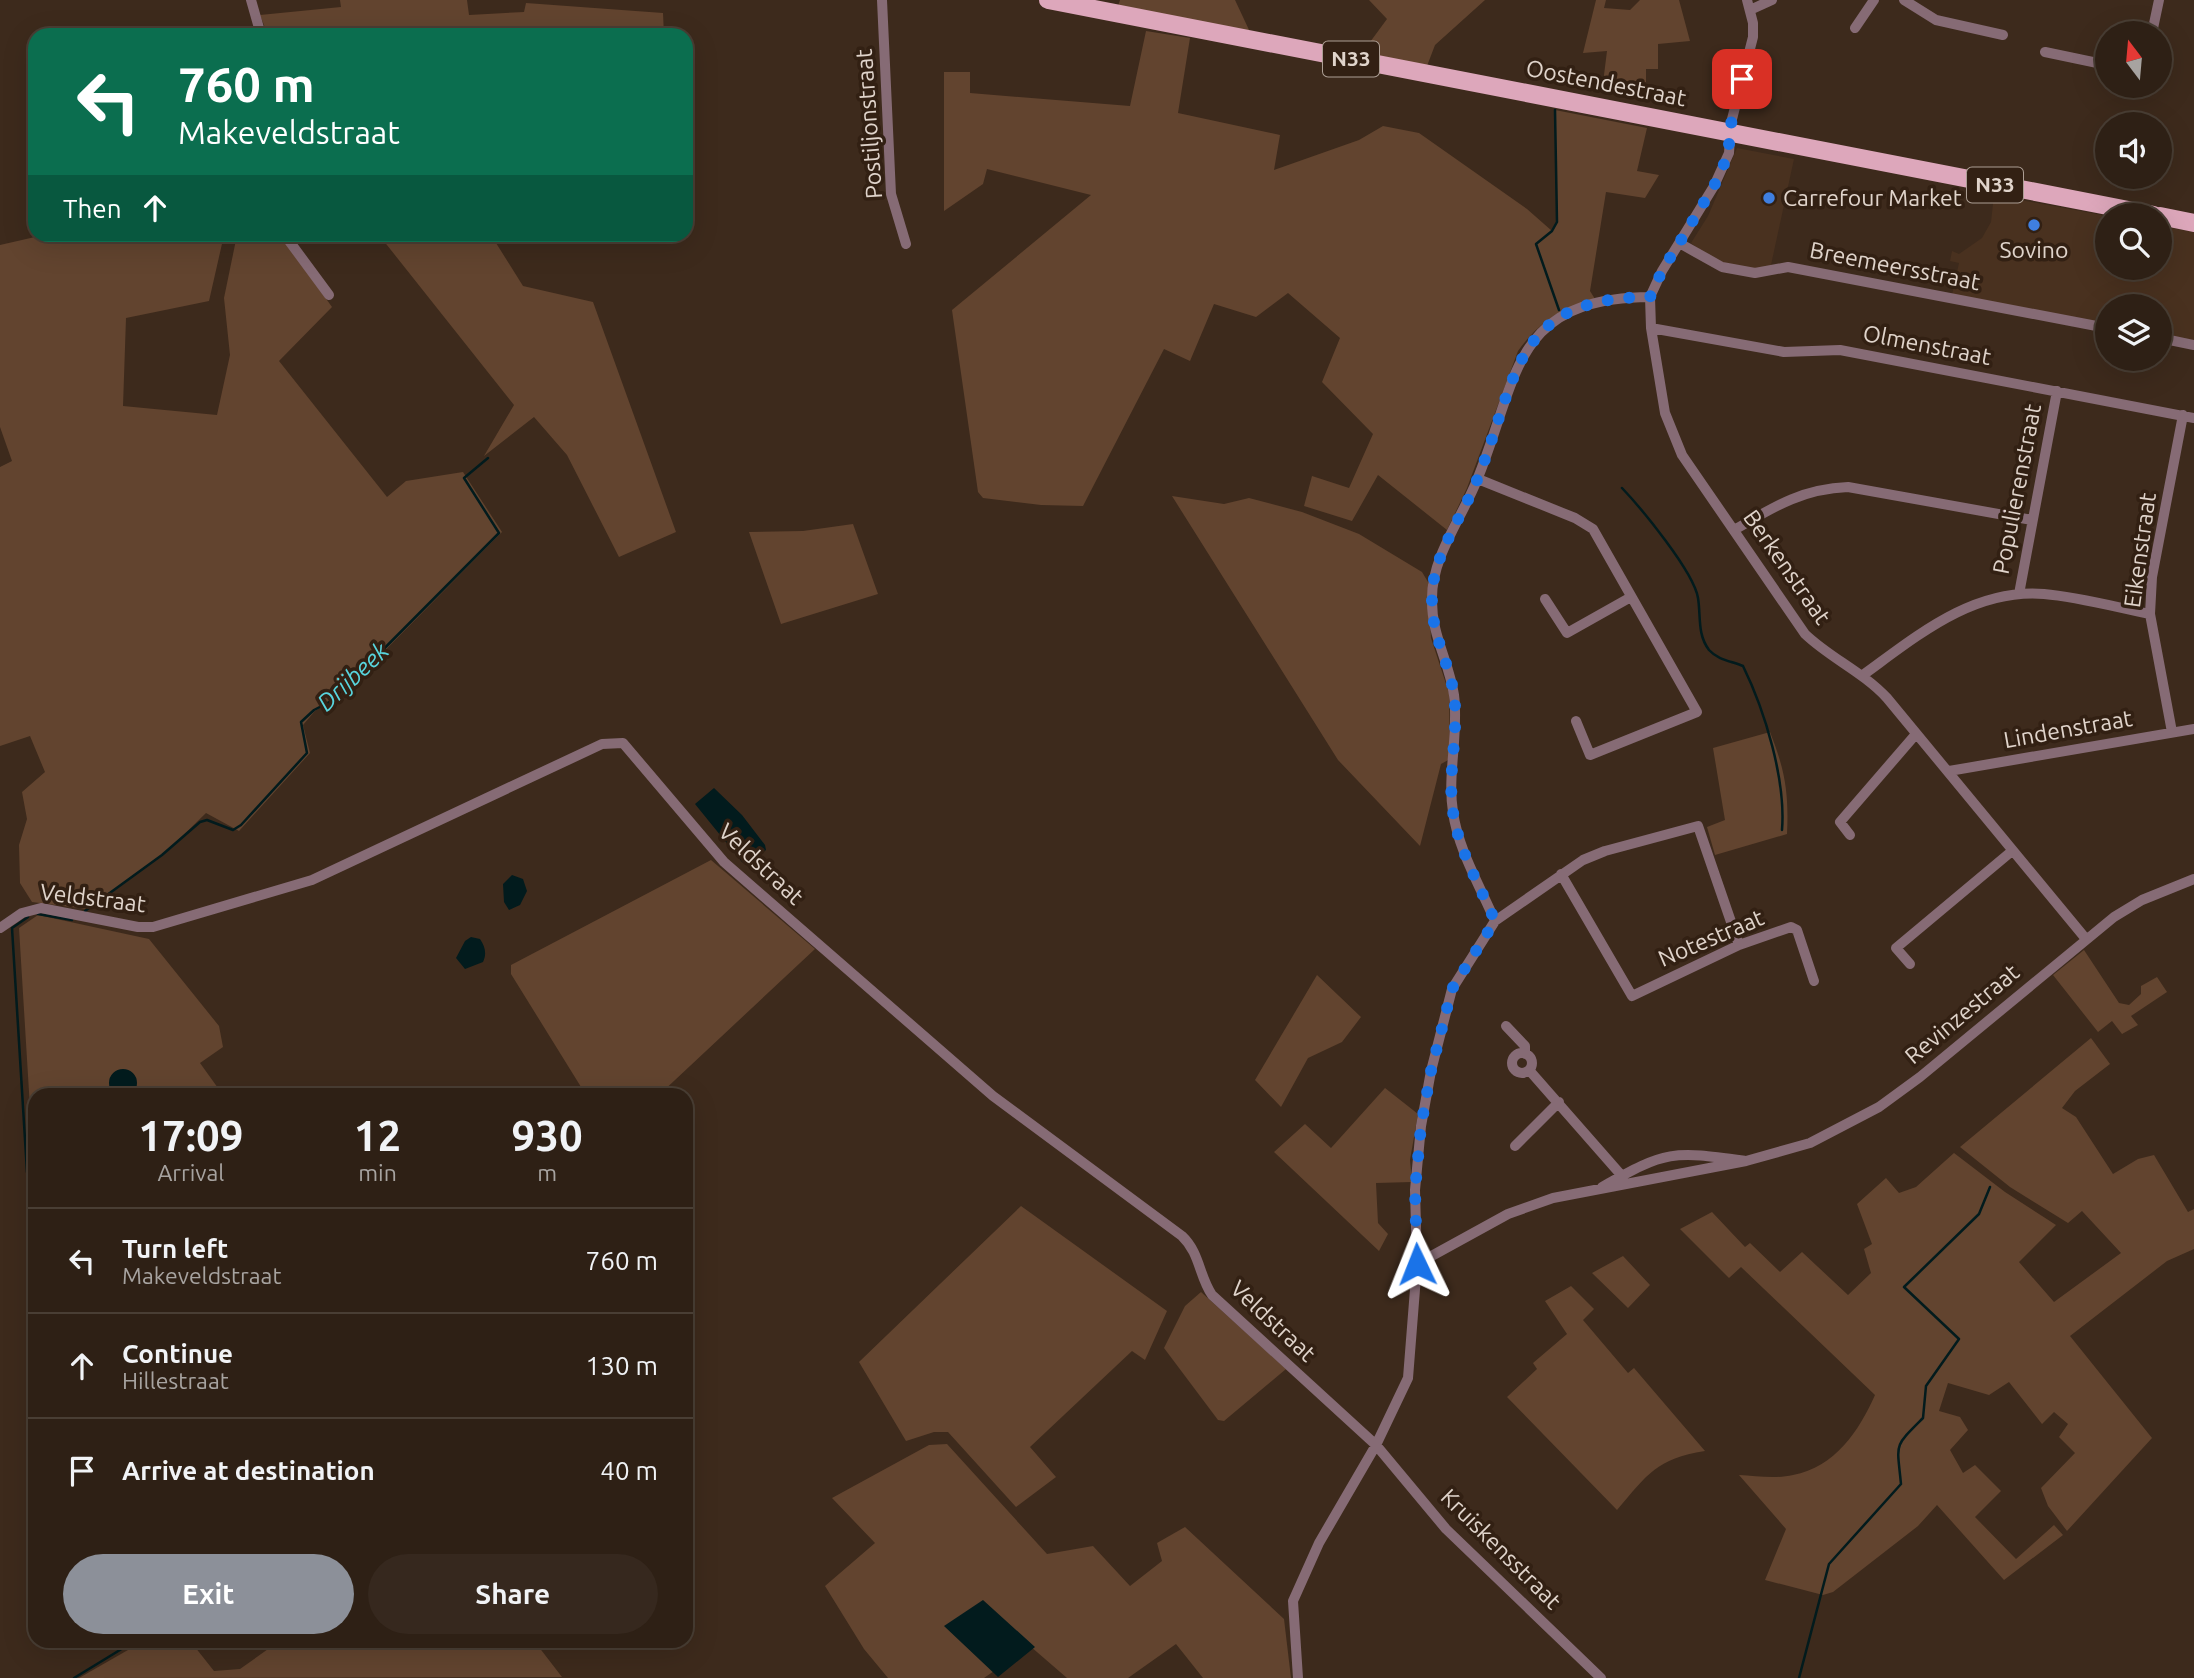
<!DOCTYPE html>
<html lang="en">
<head>
<meta charset="utf-8">
<style>
	:root { --surface:#2e2015; --page:#36281e; --text:#f1f3f6; --muted:#a7a3a0; --line:#493e34; --accent:#8c9099 }
	body { margin:0; font-family:Ubuntu,sans-serif; background:var(--page); color:var(--text); height:100vh; display:flex; flex-direction:column; font-size:26px; white-space:nowrap }
	* { box-sizing:border-box; margin:0 }
	p { font-size:23px; color:var(--muted) }
	.icon { flex:none; width:38px; height:38px; fill:none; stroke:currentColor; stroke-width:2; stroke-linecap:round; stroke-linejoin:round }
	.map { position:relative; flex:1; overflow:hidden }
	.sheet { position:absolute; left:28px; top:1088px; width:665px; height:560px; display:flex; flex-direction:column; background:var(--surface); border-radius:21px; box-shadow:0 7px 28px #0002,0 0 0 2px var(--line) }
	.sheet>* { flex:none }
	.top-card { position:absolute; left:28px; top:28px; width:665px; height:214px; border-radius:21px; box-shadow:0 7px 28px #0002,0 0 0 2px var(--line); background:#0b6e4f; color:#fff; overflow:hidden }
	.needle { width:46px; rotate:344deg }
	.controls { position:absolute; left:2095px; top:21px; display:grid; gap:14px }
	.controls a { display:grid; place-items:center; width:77px; height:77px; border-radius:50%; background:var(--surface); box-shadow:0 7px 28px #0002,0 0 0 2px var(--line); font-size:35px }
	.pin { position:absolute; display:grid; place-items:center; width:60px; height:60px; color:#fff; margin:-30px; border-radius:14px; box-shadow:0 4px 10px #0006 }
	.me { position:absolute; width:77px; margin:-38px; rotate:358deg; stroke-linejoin:round; filter:drop-shadow(0 0 5px #0008) }
	.turn { display:flex; align-items:center; gap:24px; height:147px; padding:0 35px; font-size:32px }
	.turn .icon { width:91px; height:91px; stroke-width:2.5 }
	.turn b { display:block; font-size:49px; line-height:60px }
	.then { display:flex; align-items:center; height:66px; padding:0 35px; background:#0003; gap:14px; font-size:26px }
	.eta { display:flex; justify-content:space-evenly; align-items:center; height:119px; text-align:center }
	.eta b { font-size:42px; font-weight:700; line-height:49px }
	.primary-button { display:flex; gap:14px; margin-top:auto; padding:14px 35px }
	.primary-button a { flex:1; height:80px; border-radius:42px; background:var(--accent); color:#fff; font-size:28px; font-weight:700; line-height:80px; text-align:center }
	.primary-button a+a { background:var(--page); color:var(--text) }
	ul { padding:0; list-style:none }
	li { display:flex; align-items:center; gap:21px; height:105px; padding:0 35px; border-top:2px solid var(--line) }
	li div { flex:1 }
	li b { display:block; font-size:26px }
	li em { font-style:normal }
	.map>svg:first-child { display:block }
	.built { fill:#49311f }
	.green { fill:#62442f }
	.water { fill:#021b1d }
	.lines { fill:none; stroke-linecap:round; stroke-linejoin:round }
	.stream { stroke:#021b1d; stroke-width:2.5 }
	.minor { stroke:#866b75; stroke-width:10 }
	.primary { stroke:#dda7bb; stroke-width:18 }
	.route { stroke:#1a73e8; stroke-width:12; stroke-dasharray:0 21.6 }
	.shop-dot { fill:#3f7fe0; stroke:#322013; stroke-width:2.5 }
	.labels { text-anchor:middle; stroke-width:7; stroke-linejoin:round; paint-order:stroke }
	.shield { fill:#322013; stroke:#ac9e94; stroke-width:2 }
	.shield-label { font-size:21px; font-weight:bold; fill:#e0d4cb }
	.street-label { font-size:23px; fill:#e0d4cb; stroke:#322013 }
	.poi-label { font-size:23px; fill:#e0d4cb; stroke:#322013; text-anchor:start }
	.water-label { font-size:24px; font-style:italic; fill:#58d5de; stroke:#322013 }
</style>
</head>
<body>
<div class="map">
<svg width="2194" height="1678" viewBox="0 0 2194 1678">
	<rect width="100%" height="100%" fill="#3d2a1c"/>
	<path class="built" d="M1737,148l57,11 -23,106 -10,6 -49,-11 -21,-17 17,-27z
		M1994,195l113,21v52h53v-42l34,6v111l-34,-7v-30h-53v19l-155,-30 7,-32 -9,-2 2,-10 7,3 23,-16 9,-16z"/>
	<path class="green" d="M340,0h127l2,15 55,-3 2,-9 137,10 1,22h-396l-8,-20 81,-8z
		M1120,0h115l15,32 -132,-26z
		M1369,0h116l-50,45 -8,21 -65,-13 25,-34z
		M1596,0h10l-2,8 26,2 10,-10h39l11,41 -32,3v25h-12v13l-43,1 4,-32 -24,2z
		M1146,31l44,7 -12,75 102,22 -6,35 85,-30 24,-14 36,7 108,76 25,22 5,-9 -2,-112 92,18 -10,43 22,4 -14,23 -39,-6 -16,99 5,8c-37,12 -54,21 -77,52l-51,137 -20,42 -69,-55 -26,46 -48,-15 8,-30 37,12 24,-54 -51,-52 18,-44 -52,-45 -32,24 -42,-13 -24,57 -26,-12 -81,157 -42,-1 -58,-7 -5,-6 -26,-182 139,-115 -104,-26 -4,15 -39,27v-139h26v21l160,13z
		M48,234l176,1 -15,66 -83,17 -3,88 94,9 13,-60 -6,-57 13,-63h43l52,72 -53,54 108,136 19,-16 57,-9 39,60 -159,161 -28,18 -12,14 7,28 -71,78 -33,-18 -42,41 -77,55 -55,-7 -12,-19 -1,-38 8,-26 -5,-27 23,-20 -15,-36 -30,10v-279l12,-6 -12,-34v-182z
		M379,235h112l32,51 70,16 83,230 -57,25 -52,-102 -33,-38 -50,39 30,-51z
		M1172,496l52,8 25,-6 53,14 57,22 63,38 6,10 3,56 18,55 1,66 -9,5 -21,82 -82,-86z
		M853,524l25,70 -97,30 -32,-92 54,-1z
		M1770,732c15,38 19,61 17,102l-72,21 -8,-28 18,-7 -12,-72z
		M711,860l104,89 -156,146h-73l-75,-121v-9z
		M38,915l111,24 70,87 4,21 -23,16 23,32 -188,1v94l-16,-262z
		M2084,950l35,53 10,2 12,-11v-8l16,-9 10,15 -36,24 7,9 -16,9 -10,-13 -14,11 -45,-57z
		M1317,975l44,42 -19,25 -34,16 -27,49 -26,-27z
		M2091,1038l19,26 -35,27 -13,17 14,9 37,57 25,-15 16,-4 34,57 6,-3v40l-27,12 -97,75 82,102 -85,93 -19,-25 -7,-18 34,-35 -16,-16 9,-13 -14,-12 -12,12 -33,-42 -20,13 -41,-12 -9,28 21,6 8,13 -18,20 13,23 12,-8 26,26 -26,26 41,42 38,-34 9,10 -59,45 -67,-75 -19,21 -85,66 -10,3 -58,-15 21,-51 -47,-54c17,1 37,4 54,0 42,-8 66,-44 82,-80l-134,-128 -12,11 -49,-49 32,-17 33,35 5,-4 30,29 22,-20 46,43 23,-22 -7,-24 8,-5 -15,-40 29,-26 13,15 17,-6 38,-34 51,39 51,33 -37,37 35,40 67,-49 -39,-42 -14,12 -58,-36 -50,-40z
		M1385,1088l33,26 -8,46 2,22 -36,1 2,40 10,11 -9,17 -105,-99 31,-28 26,24z
		M1021,1206l146,105 -22,49 -13,-9 -102,96 26,30 -40,30 -68,-75h-14l-28,9 -47,-79z
		M1623,1256l27,29 -22,23 -36,-35z
		M1571,1286l23,23 -11,11 45,53 6,-5 71,83c-49,8 -57,23 -88,59l-110,-113 30,-28 -4,-6 34,-29 -22,-33z
		M1201,1292l85,77 -62,52 -6,-1 -54,-72 21,-42z
		M947,1444l100,110 46,-8 37,40 32,-25 -5,-18 28,-16 99,92 7,59h-88l-27,-34 -48,34h-61l-37,-32 -46,32h-96l-24,-29 -39,-63 50,-43 -43,-45 97,-53z
		M142,1642h49l23,29 26,-2 38,-27h257l27,35 -483,1z"/>
	<path class="water" d="M714,788l28,27 23,30 1,5 -19,14 -5,-2 -47,-58z
		M512,875l11,4 4,12 -7,14 -11,5 -5,-8 -1,-18z
		M471,937l9,2c5,7 7,15 3,23l-18,7 -9,-11 9,-17z
		M109 1083a14 14 0 1 1 28 0a14 14 0 1 1-28 0Z
		M983,1600l52,47 -37,30 -54,-51z"/>
	<g class="lines">
		<path class="stream" d="M1555,110l2,112 -5,9 -16,13 23,66
			M1622,488c19,20 72,84 76,110 3,18 -1,36 11,52 9,10 22,11 34,16 22,45 43,114 39,164
			M85,911l77,-56 38,-33 7,-2 26,10 8,-5 66,-72 -6,-31 13,-12 19,-10 166,-167 -35,-55 24,-20
			M38,914l34,6
			M28,917l-16,11 15,244 8,32
			M74,1678l59,-36
			M1799,1678l30,-114 72,-80c-4,-42 -8,-36 22,-66l3,-32 33,-47 -55,-52 75,-73 11,-27"/>
		<path class="minor" d="M251,0l10,35
			M882,0l9,194 15,50
			M1747,0l6,23v14l-22,86 -2,30 -15,33 -52,85 -12,26 1,31 14,85 17,42 123,179c25,24 58,38 82,64l199,241
			M1904,0l32,20 67,15
			M1750,10l22,-10
			M1855,28l19,-28
			M2152,33l7,-33
			M2045,52l62,13
			M284,234l45,61
			M1681,244l41,23 33,6 33,-6 319,61
			M1651,328l133,24 56,-2 354,68
			M2160,338l34,7
			M1478,479l97,39 18,11 104,183 -107,43 -14,-34
			M1736,529c39,-23 66,-40 112,-42l184,33
			M2019,594l38,-203
			M1545,599l22,34 64,-36
			M1863,675c54,-39 110,-87 181,-81 35,3 71,13 106,20
			M2172,732l-22,-118 2,-37 31,-162
			M1949,771l245,-42
			M1850,835l-10,-13 76,-88
			M1561,874l71,122 107,-51 52,-18 6,3 17,51
			M1495,921l88,-61 22,-9 93,-25 41,119
			M0,928l22,-15 19,-5 97,19h15l159,-47 290,-136 21,-1 101,119 269,234 189,140c18,17 17,40 30,59l164,150 70,84 155,149
			M1910,964l-14,-16 116,-97
			M1506,1026l19,20v8
			M1512 1063a10 10 0 1 1 20 0a10 10 0 1 1-20 0Z
			M1529,1070l93,106
			M1515,1146l44,-44
			M1746,1161l64,-18 69,-36 41,-30 194,-160 28,-17 52,-21
			M1417,1264l91,-50 45,-16 193,-37c-74,-10 -79,-11 -144,26
			M1298,1678l-5,-77 26,-58 57,-98 32,-67 9,-114 -2,-74 6,-64 10,-55 21,-82 43,-68c-15,-35 -37,-72 -42,-109 -6,-38 6,-78 1,-117 -5,-34 -23,-60 -22,-97 0,-42 30,-80 45,-118 42,-102 34,-182 173,-183"/>
		<path class="primary" d="M1048,0l1106,215
			M2160,216l34,7"/>
	</g>
	<g class="lines">
		<path class="route" d="M1417,1264l-2,-74 6,-64 10,-55 21,-82 43,-68c-15,-35 -37,-72 -42,-109 -6,-38 6,-78 1,-117 -5,-34 -23,-60 -22,-97 0,-42 30,-80 45,-118 42,-103 34,-182 173,-183l12,-26 52,-85 15,-33v-21l13,-53"/>
	</g>
	<g class="shop-dot">
		<circle cx="1769" cy="198" r="7"/>
		<circle cx="2034" cy="225" r="7"/>
	</g>
	<g class="labels">
		<g class="shield">
			<rect x="1323" y="41.5" width="56" height="35" rx="5"/>
			<rect x="1967" y="167.5" width="56" height="35" rx="5"/>
		</g>
		<g class="shield-label">
			<text x="1351" y="66">N33</text>
			<text x="1995" y="192">N33</text>
		</g>
		<g class="street-label">
			<text transform="translate(1606 83) rotate(11)" y="8">Oostendestraat</text>
			<text transform="translate(869 124) rotate(-94)" y="8">Postiljonstraat</text>
			<text transform="translate(1895 266) rotate(11)" y="8">Breemeersstraat</text>
			<text transform="translate(1927 345) rotate(11)" y="8">Olmenstraat</text>
			<text transform="translate(2017 489) rotate(-79)" y="8">Populierenstraat</text>
			<text transform="translate(2140 550) rotate(-82)" y="8">Eikenstraat</text>
			<text transform="translate(1787 567) rotate(55)" y="8">Berkenstraat</text>
			<text transform="translate(2068 729) rotate(-10)" y="8">Lindenstraat</text>
			<text transform="translate(761 864) rotate(43)" y="8">Veldstraat</text>
			<text transform="translate(93 898) rotate(7)" y="8">Veldstraat</text>
			<text transform="translate(1711 938) rotate(-23)" y="8">Notestraat</text>
			<text transform="translate(1962 1014) rotate(-40)" y="8">Revinzestraat</text>
			<text transform="translate(1273 1321) rotate(43)" y="8">Veldstraat</text>
			<text transform="translate(1501 1549) rotate(45)" y="8">Kruiskensstraat</text>
		</g>
		<g class="poi-label">
			<text x="1783" y="206">Carrefour Market</text>
			<text x="2034" y="258" text-anchor="middle">Sovino</text>
		</g>
		<g class="water-label">
			<text transform="translate(353 677) rotate(-43)" y="8">Drijbeek</text>
		</g>
	</g>
</svg>
<div class="controls">
<a><svg class="needle" viewBox="-14 -14 28 28"><path d="M0-13l5 13h-10z" fill="#e53935"/><path d="M0 13l5-13h-10z" fill="#a7a3a0"/></svg></a>
<a><svg class="icon" aria-label="sound" viewBox="0 0 24 24"><path d="M4 9h4l5-4v14l-5-4H4zM17 9q2 3 0 6"/></svg></a>
<a><svg class="icon" aria-label="search" viewBox="0 0 24 24"><circle cx="10" cy="10" r="6"/><path d="M15 15l6 6"/></svg></a>
<a><svg class="icon" aria-label="layers" viewBox="0 0 24 24"><path d="M12 4l9 5-9 5-9-5zM3 14l9 5 9-5"/></svg></a>
</div>
<div class="pin" style="left:1742px;top:79px;background:#d93025"><svg class="icon" aria-label="arrive" viewBox="0 0 24 24"><path d="M6 21V4h12l-3 4 3 4H6"/></svg></div>
<svg class="me" style="left:1417px;top:1264px" viewBox="-20 -20 40 40"><path d="M0-17L14 15 0 8-14 15z" fill="#1a73e8" stroke="#fff" stroke-width="4"/></svg>
<div class="top-card">
<div class="turn"><svg class="icon" aria-label="left" viewBox="0 0 24 24"><path d="M17 20v-9H6M10 6l-5 5 5 5"/></svg><div><b>760 m</b>Makeveldstraat</div></div>
<div class="then">Then<svg class="icon" aria-label="ahead" viewBox="0 0 24 24"><path d="M12 20V5M6 11l6-6 6 6"/></svg></div>
</div>
<section class="sheet">
<div class="eta">
<div><b>17:09</b><p>Arrival</p></div>
<div><b>12</b><p>min</p></div>
<div><b>930</b><p>m</p></div>
</div>
<ul>
<li><svg class="icon" aria-label="left" viewBox="0 0 24 24"><path d="M17 20v-9H6M10 6l-5 5 5 5"/></svg><div><b>Turn left</b><p>Makeveldstraat</p></div><em>760 m</em></li>
<li><svg class="icon" aria-label="ahead" viewBox="0 0 24 24"><path d="M12 20V5M6 11l6-6 6 6"/></svg><div><b>Continue</b><p>Hillestraat</p></div><em>130 m</em></li>
<li><svg class="icon" aria-label="arrive" viewBox="0 0 24 24"><path d="M6 21V4h12l-3 4 3 4H6"/></svg><div><b>Arrive at destination</b></div><em>40 m</em></li>
</ul>
<div class="primary-button"><a>Exit</a><a>Share</a></div>
</section>
</div>
</body>
</html>
